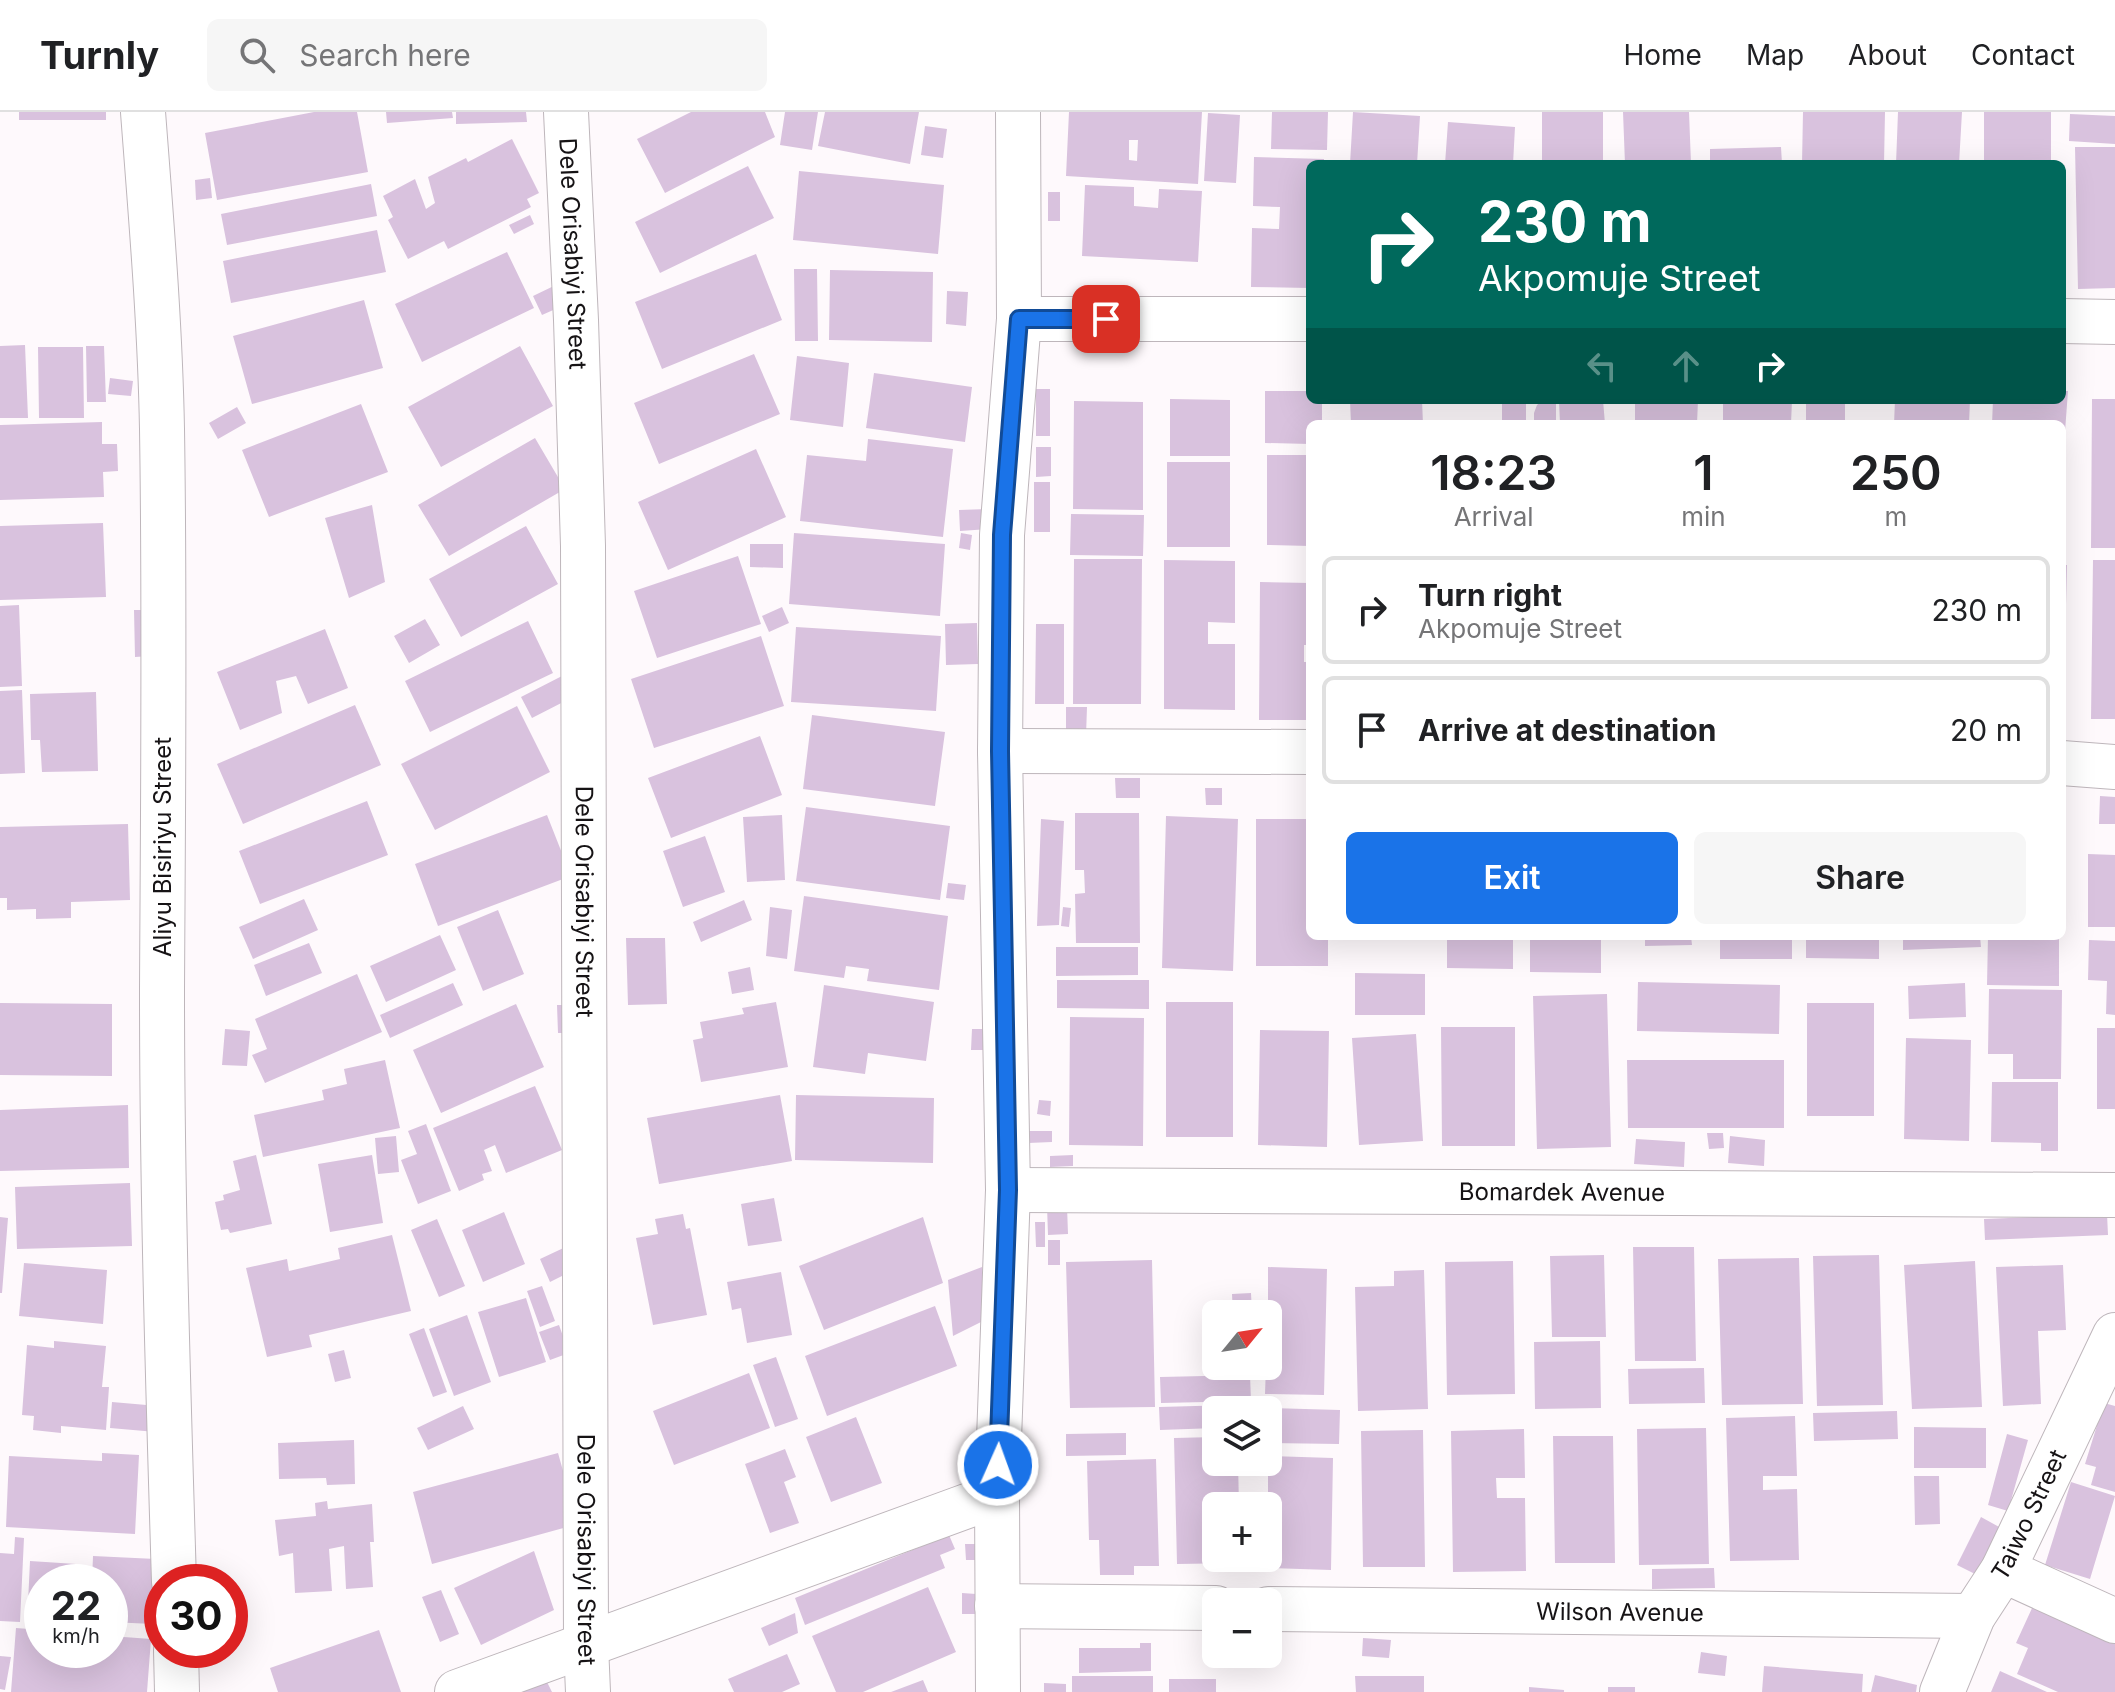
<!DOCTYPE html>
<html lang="en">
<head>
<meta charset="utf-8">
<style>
	:root { --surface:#fff; --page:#f6f6f6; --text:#202124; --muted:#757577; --line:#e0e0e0; --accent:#1a73e8 }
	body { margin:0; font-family:Inter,sans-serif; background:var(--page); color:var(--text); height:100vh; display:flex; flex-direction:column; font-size:30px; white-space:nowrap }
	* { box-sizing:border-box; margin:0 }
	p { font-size:26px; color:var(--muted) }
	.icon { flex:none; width:44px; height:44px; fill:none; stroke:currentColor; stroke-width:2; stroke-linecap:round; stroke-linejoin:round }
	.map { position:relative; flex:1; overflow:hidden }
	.side { position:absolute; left:1306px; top:308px; width:760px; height:520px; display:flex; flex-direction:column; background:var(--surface); border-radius:12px; box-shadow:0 8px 32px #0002 }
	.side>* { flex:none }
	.banner { position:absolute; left:1306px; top:48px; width:760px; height:244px; border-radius:12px; box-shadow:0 8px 32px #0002; background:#00695c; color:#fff; overflow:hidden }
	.needle { width:52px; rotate:60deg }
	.tools { position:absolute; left:1202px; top:1188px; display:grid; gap:16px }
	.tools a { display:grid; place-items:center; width:80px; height:80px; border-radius:12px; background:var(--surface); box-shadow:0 8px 32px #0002; font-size:40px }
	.speed { position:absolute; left:24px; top:1452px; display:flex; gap:16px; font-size:40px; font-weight:700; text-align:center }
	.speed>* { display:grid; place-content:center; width:104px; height:104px; border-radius:50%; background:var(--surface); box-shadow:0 8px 32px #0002; line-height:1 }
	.speed small { font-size:20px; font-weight:400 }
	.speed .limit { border:12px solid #d22; background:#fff; color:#111 }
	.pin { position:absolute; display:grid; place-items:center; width:68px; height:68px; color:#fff; margin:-34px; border-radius:16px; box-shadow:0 4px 12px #0006 }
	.me { position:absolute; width:88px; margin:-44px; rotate:2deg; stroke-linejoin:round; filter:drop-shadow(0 0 6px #0008) }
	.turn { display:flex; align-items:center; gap:28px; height:168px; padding:0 40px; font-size:36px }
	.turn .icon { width:104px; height:104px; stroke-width:2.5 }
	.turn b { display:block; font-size:56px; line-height:68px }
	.lanes { display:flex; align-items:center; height:76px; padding:0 40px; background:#0003; justify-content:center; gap:40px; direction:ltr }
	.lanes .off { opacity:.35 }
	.eta { display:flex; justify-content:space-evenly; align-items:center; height:136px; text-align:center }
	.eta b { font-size:48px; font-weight:600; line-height:56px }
	.cta { display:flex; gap:16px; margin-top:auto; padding:16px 40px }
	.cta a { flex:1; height:92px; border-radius:12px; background:var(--accent); color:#fff; font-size:32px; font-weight:600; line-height:92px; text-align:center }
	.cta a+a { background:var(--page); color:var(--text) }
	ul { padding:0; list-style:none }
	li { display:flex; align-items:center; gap:24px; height:108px; margin:0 16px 12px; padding:0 24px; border:4px solid var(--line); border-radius:12px }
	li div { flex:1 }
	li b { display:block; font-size:30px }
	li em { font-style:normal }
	header { display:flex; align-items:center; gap:48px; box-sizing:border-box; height:112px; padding:0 40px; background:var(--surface); border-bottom:2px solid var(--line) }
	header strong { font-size:38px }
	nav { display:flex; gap:44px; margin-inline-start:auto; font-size:28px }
	.search { width:560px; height:72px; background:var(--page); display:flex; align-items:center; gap:20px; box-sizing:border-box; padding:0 28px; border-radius:12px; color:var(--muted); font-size:30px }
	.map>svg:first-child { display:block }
	.building { fill:#d9c2de; fill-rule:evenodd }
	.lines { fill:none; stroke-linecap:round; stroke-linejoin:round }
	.minor-casing { stroke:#beb6bb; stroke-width:46 }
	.minor { stroke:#fff; stroke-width:44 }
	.route-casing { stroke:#114b97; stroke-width:20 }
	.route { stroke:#1a73e8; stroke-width:14 }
	.labels { text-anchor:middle; stroke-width:6; stroke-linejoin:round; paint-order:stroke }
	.street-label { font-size:24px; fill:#161315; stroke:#fff }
</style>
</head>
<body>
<header>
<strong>Turnly</strong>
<div class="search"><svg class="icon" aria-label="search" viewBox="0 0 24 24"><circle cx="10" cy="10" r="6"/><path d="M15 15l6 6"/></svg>Search here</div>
<nav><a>Home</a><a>Map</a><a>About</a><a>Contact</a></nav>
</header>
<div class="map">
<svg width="2115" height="1580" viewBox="0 0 2115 1580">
	<rect width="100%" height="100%" fill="#fef9fc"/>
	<path class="building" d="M19,0h87v8h-87z
		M314,0h43l11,60 -151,28 -12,-67z
		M386,0h66l1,6 -66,5z
		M456,0h70l1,10 -71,2z
		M691,0h74l10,25 -110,56 -28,-54z
		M785,0h33l-6,38 -32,-5z
		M825,0h94l-9,52 -92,-18z
		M1069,0h133l-4,72 -132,-8zM1129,28h9l-1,21 -8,-1z
		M1272,0h56l-1,38 -56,-1z
		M1353,0l67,4 -3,48h-67z
		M1542,0h61v52h-61z
		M1623,0h66l2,52h-66z
		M1803,0h82l-1,52h-82z
		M1898,0h64l-3,52h-63z
		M1984,0h67v51l-67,-1z
		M1208,1l32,2 -4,68 -32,-2z
		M2070,2l45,2v28l-46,-3z
		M1448,10l67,5 -2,37h-68z
		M925,14l22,3 -4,29 -22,-3z
		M512,27l27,54 -12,6 4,8 -83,42 -4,-8 -36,18 -20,-39 5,-3 -10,-21 32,-17 11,30 9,-6 -7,-26 38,-19 2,4z
		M1781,35l1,17h-72v-15z
		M2075,35h40v141l-37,1z
		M1254,45l70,2v5h-14v124l-59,-1 1,-59 27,1 1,-22 -27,-1z
		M748,54l26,52 -114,55 -25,-51z
		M799,59l145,14 -6,69 -145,-14z
		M210,66l2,20 -16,2 -1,-20z
		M371,72l6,32 -150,29 -6,-31z
		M1085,73l49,2v19l24,2 1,-19 43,2 -4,71 -116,-6z
		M1048,80h12v29h-12z
		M530,103l4,9 -20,10 -5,-9z
		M377,118l9,42 -155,31 -8,-42z
		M507,140l27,56 -112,54 -27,-58z
		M756,142l26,66 -120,49 -27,-67z
		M794,157h23l1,72h-23z
		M830,158l103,2 -1,70 -103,-2z
		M560,171l9,20 -27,12 -9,-19z
		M947,179l21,1 -2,34 -20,-2z
		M364,188l19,68 -131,36 -19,-68z
		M25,233l3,73h-28v-72z
		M86,234h18l2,56h-19z
		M520,234l33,60 -112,61 -33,-60z
		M38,235h45l1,71h-45z
		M754,242l26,60 -121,50 -25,-61z
		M797,244l52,7 -6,64 -53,-7z
		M874,261l98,14 -7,55 -99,-14z
		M110,266l23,3 -2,15 -23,-2z
		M1036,277h14v47h-14z
		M1265,279h45v9h12v24h-12v20l-45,-1z
		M2062,279h6l-4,54h-2v-21h-70l1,-24h69z
		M1170,287l60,1v56h-60z
		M2092,287h23v149h-24z
		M1350,288h72l1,24h-72z
		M1502,288h24v24h-24z
		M1543,288h13v24h-22v-11l3,-8z
		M1559,288h44l2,24h-45z
		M1635,288h63l-1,24h-62z
		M1723,288h69l-1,24h-68z
		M1806,288h39v24h-39z
		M1895,288h75l-1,24h-75z
		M1074,289l69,1v108l-70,-1z
		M361,292l27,68 -119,45 -27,-67z
		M237,295l9,16 -28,16 -9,-16z
		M102,310v22h15l1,27 -15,1 1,25 -104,3v-75z
		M535,326l30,51 -116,67 -31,-51z
		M868,327l85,10 -10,88 -143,-16 7,-66 59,6z
		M1036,335h15v29l-15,1z
		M756,337l30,68 -118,53 -30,-68z
		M1267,343h43v91l-43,-1z
		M1167,350h63v85h-63z
		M1034,370h16v50h-16z
		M372,393l13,77 -36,16 -24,-80z
		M988,397l1,20 -29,2 -1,-21z
		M1071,402l73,1 -1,41 -73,-1z
		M103,411l3,74 -106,3v-74z
		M526,414l32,58 -97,53 -32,-58z
		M794,421l151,11 -5,72 -151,-12z
		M961,421l11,2 -2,15 -11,-2z
		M750,432h33v24l-33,-1z
		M738,444l23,68 -104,34 -23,-67z
		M1074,447h68l-1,145h-68z
		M1164,448l71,1v62l-27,-1v22h27v66l-71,-1z
		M2093,448h22v159h-24z
		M2062,453h5l-2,79h-3z
		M1260,470l50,1v62h-6v17h6v58h-51z
		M19,493l3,81 -22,1v-81z
		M782,495l7,16 -20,9 -7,-16z
		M134,498h14l2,46 -15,1z
		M425,507l15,26 -31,18 -15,-27z
		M528,509l25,52 -123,59 -25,-51z
		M977,511l1,41 -32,1 -1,-41z
		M1036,512h28v80h-29z
		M796,515l145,9 -5,75 -145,-9z
		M325,517l23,59 -40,16 -12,-28 -20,5 6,32 -42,17 -23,-58z
		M761,524l23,70 -130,42 -23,-69z
		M562,564l11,21 -41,21 -11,-21z
		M22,578l3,83 -25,1v-83z
		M96,580l2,79 -56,1 -2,-32h-9l-1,-46z
		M355,593l26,60 -138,59 -26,-60z
		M517,594l33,66 -115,58 -34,-66z
		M1066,595h21l-1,29h-20z
		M812,603l133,17 -10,74 -132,-17z
		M760,624l22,59 -111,43 -23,-60z
		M1115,666h25v20h-24z
		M1205,676h17v17h-16z
		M2100,684l15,1v27h-16z
		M367,689l21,54 -128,49 -21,-53z
		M806,695l144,19 -10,74 -144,-19z
		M1075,701h64l1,130h-64l-1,-49 10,-1 -1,-23h-9z
		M547,703l24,61 -133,50 -23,-62z
		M782,703l3,65 -38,2 -4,-65z
		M1166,704l72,3 -5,152 -71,-3z
		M1041,707l23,2 -5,104 -22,1z
		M1256,707h54v117h18v30h-72z
		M128,712l2,76 -59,2v16l-35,1v-10l-29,1v-12h-7v-71z
		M705,724l20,56 -42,15 -20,-56z
		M2088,742l27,1v72h-27z
		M948,771l18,2 -2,15 -18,-2z
		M804,784l144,20 -9,74 -72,-9 2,-12 -23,-3 -2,12 -50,-7z
		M304,787l14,31 -65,29 -14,-32z
		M744,788l8,20 -51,22 -8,-20z
		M770,795l22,3 -5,49 -21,-3z
		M1063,795l8,1 -2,19 -8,-1z
		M498,798l26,64 -41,17 -26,-64z
		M440,823l16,35 -70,32 -16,-36z
		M1447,824h66v33l-66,-1z
		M1530,824h71v37l-71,-1z
		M1645,824h46l1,9 -47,1z
		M1720,824h72v23h-72z
		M1806,824h73v23l-73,-1z
		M1903,824h77l1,11 -78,3z
		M1988,824h71v50l-72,-1z
		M626,826h39l2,66 -39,1z
		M2089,828l26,1v74l-9,-1 1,-33 -19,-1z
		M309,831l13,30 -56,23 -12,-31z
		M1056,835h82v28l-82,1z
		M750,855l4,23 -22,4 -4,-22z
		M1355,861l70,1v41h-70z
		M357,862l25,58 -117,51 -13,-28 15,-6 -12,-30z
		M1057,868h92v29l-92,-1z
		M1638,870l142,3 -1,49 -142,-3z
		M453,871l10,22 -73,33 -10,-23z
		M1965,871l1,34 -57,2 -1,-33z
		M824,873l110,17 -8,59 -58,-8 -3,21 -52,-7z
		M1989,877l73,1 -1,89h-48v-25h-25z
		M1607,882l4,153 -74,2 -4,-153z
		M776,890l12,65 -87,15 -8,-42 10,-2 -3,-16 44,-8 -2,-6z
		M1166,890h67v135h-67z
		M0,891l112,1v72l-112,-1z
		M1807,891h67v113h-67z
		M516,892l28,63 -103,46 -28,-63z
		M557,893h17v28h-16z
		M1070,905l74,1 -1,128 -74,-1z
		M1441,915h74v119h-73z
		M2097,916h18v81h-18z
		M225,917l25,2 -3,35 -25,-1z
		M972,917h12l-1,21h-12z
		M1260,918l69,1 -2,116 -69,-2z
		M1416,922l7,107 -64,4 -7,-107z
		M1906,926l65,2 -2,101 -65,-2z
		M385,948l15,68 -137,29 -9,-42 70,-15 -2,-10 25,-6 -3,-15z
		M1627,948h157v68h-156z
		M1992,970h66v69h-17v-8l-50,-1z
		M535,974l27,64 -56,23 -11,-28 -11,5 8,21 -10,3 2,6 -25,11 -26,-63z
		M780,983l12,66 -133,23 -12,-66z
		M796,983l138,3 -1,65 -138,-3z
		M1039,988l12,1 -1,15 -13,-2z
		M128,993l1,63 -129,3v-61z
		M426,1012l25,67 -33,13 -17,-44 16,-6 -9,-23z
		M1028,1019h24v11l-24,1z
		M1707,1021h16l1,15 -15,1z
		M396,1024l3,36 -21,2 -3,-36z
		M1730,1024l35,4 -1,26 -36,-3z
		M1636,1027l49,3 -1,25 -50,-3z
		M256,1043l16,69 -42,9 -2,-4 -7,1 -6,-28 9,-2 -1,-5 17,-5 -7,-29z
		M372,1043l11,68 -53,9 -12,-68z
		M1073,1043v11l-23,1v-11z
		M130,1071l2,63 -115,3 -2,-62z
		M774,1086l8,43 -34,5 -7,-42z
		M1047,1094h20l1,28 -20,1z
		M504,1100l21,52 -42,18 -21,-52z
		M683,1102l3,15 4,-1 17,87 -54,10 -17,-87 22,-4 -3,-15z
		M2107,1102l1,21 -123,5 -1,-21z
		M0,1105l8,1 -6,75h-2z
		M923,1105l20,66 -119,47 -25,-64z
		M437,1107l28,67 -26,11 -28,-67z
		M1035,1110h10v25h-9z
		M392,1123l19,76 -102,24 3,12 -45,10 -21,-89 41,-9 2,12 51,-12 -2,-11z
		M1048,1128h12v25h-12z
		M572,1132v27l-22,11 -10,-23z
		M1633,1135h61l2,114h-61z
		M1604,1143l2,82h-54l-2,-81z
		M1879,1143l4,150 -66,1 -4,-150z
		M1799,1146l4,146 -81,1 -4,-146z
		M1152,1148l3,147 -85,1 -4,-146z
		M1513,1149l2,133 -68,1 -2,-133z
		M1975,1149l7,146 -70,2 -8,-144z
		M24,1151l83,7 -4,54 -84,-8z
		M2063,1153l3,65 -28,1 3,73 -38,2 -7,-139z
		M982,1155l3,53 -32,16 -5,-56z
		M1268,1155l59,2 -3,126 -59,-1 1,-28h2z
		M1424,1158l4,139 -70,2 -3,-124 39,-1v-15z
		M781,1160l11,63 -45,8 -6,-35 -9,2 -5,-28z
		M542,1174l13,35 -15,6 -13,-36z
		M1251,1181l1,21h-19l-1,-20z
		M526,1186l20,64 -47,15 -21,-65z
		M935,1194l22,60 -130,50 -22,-60z
		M467,1203l24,67 -37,14 -25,-67z
		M559,1213l10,28 -19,7 -11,-28z
		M424,1216l23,64 -14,5 -24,-63z
		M54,1229l52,5 -4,41h7l-3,43 -45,-4v7l-28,-3 1,-14 -12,-1 5,-70 27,3z
		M1600,1229l1,67 -66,1 -1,-67z
		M344,1238l7,28 -16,4 -7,-28z
		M776,1245l22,62 -23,8 -22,-62z
		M1704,1256l1,35 -76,1 -1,-35z
		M749,1261l21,55 -96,37 -21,-54z
		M1250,1263l1,26 -90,2 -1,-26z
		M112,1290l46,4 -2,26 -46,-4z
		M2104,1291l11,3v86l-24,-7 5,-18 -11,-3z
		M1232,1293v5h-16v18l-56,2 -1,-23z
		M463,1294l11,23 -46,21 -11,-22z
		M1268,1296l72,2 -1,34 -71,-1z
		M1897,1299l1,28 -84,2 -1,-28z
		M1795,1304l2,60h-34v14l34,-1 2,71 -69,1 -4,-143z
		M856,1305l26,66 -51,19 -25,-65z
		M1914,1315l72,1v40h-72z
		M1706,1316l3,136 -70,1 -2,-136z
		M1524,1317l1,49h-29l1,20h28l1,73 -73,1 -2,-141z
		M1423,1318l2,137h-62l-2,-136z
		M1126,1321v22l-60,1v-22z
		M2007,1322l21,6 -20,71 -20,-6z
		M1553,1324h60l2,127h-60z
		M1216,1325v25h22l1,44h-23v52h24v5l-63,1 -3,-126z
		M354,1328l1,44 -28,1 -1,-7 -47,1 -1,-36z
		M785,1337l11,28 -12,5 15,41 -29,10 -25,-69z
		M102,1341l37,2 -4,79 -129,-7 3,-71 93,5z
		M558,1341l20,71 -146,40 -19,-72z
		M1268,1344l65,2 -2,112 -65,-2v-10h2z
		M1156,1347l3,107h-25v9h-34l-1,-35h-10l-2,-79z
		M1914,1364h25l1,48 -25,1z
		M2071,1370l44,14 -25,83 -45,-14z
		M327,1389l1,8 44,-5 2,38h-4l3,45 -27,2 -2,-43 -15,3 3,42 -37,2 -2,-40 -14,3 -4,-36 41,-4 -1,-13z
		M1981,1405l20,11 -24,47 -20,-10z
		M949,1423l6,14 -15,6 5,13 -140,57 -10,-27z
		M15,1425l9,1 -4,84 -20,-1v-68l14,1z
		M965,1432h26v16h-25z
		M534,1439l20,59 -73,35 -27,-57z
		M93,1444l63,3 -3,65 -43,-2v-40h-18z
		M30,1449l46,3v18h-34v43l-15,-1z
		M1714,1456l1,20 -63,1v-20z
		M928,1475l28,65 -93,40h-27l-24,-56z
		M441,1478l18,44 -19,8 -18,-45z
		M962,1481l14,1 -1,20h-13z
		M2033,1494l82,23v63h-57l-41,-18 11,-26 -12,-5z
		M795,1501l3,20 -29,13 -8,-18z
		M16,1516l26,2v20h68v-14l41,3 -4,53h-136z
		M379,1518l22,62h-123l-8,-24z
		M1363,1526l28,2 -2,18 -27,-2z
		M1140,1531h11v28l-72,2v-25h61z
		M1701,1540l26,4 -2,20 -27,-3z
		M787,1542l13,30 -18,8h-48l-6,-13z
		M0,1544l11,1 -6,33 -5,-1z
		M1764,1554l99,8 -1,18h-100z
		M2000,1559l47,21h-56z
		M1875,1563l42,10 -1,7h-45z
		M1072,1564h81v16h-81z
		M1355,1564h69v16h-68z
		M545,1566l7,14h-38z
		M1169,1567h47v13h-47z
		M923,1568l5,12h-37z
		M1044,1571l22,1v8h-22z
		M1529,1575l35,3v2h-35z
		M1608,1575h27v5h-27z"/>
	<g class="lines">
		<g class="minor-casing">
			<g id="minor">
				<path d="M143,0c8,105 17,211 19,317 3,187 1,375 0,562 0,197 6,394 12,591"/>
				<path id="s1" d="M566,0l10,208 7,226 3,1099 2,47"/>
				<path d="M1019,207h291"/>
				<path d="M2062,209l53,1"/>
				<path d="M1000,639l310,1"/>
				<path d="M2062,651l53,4"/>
				<path id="s2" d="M1008,1078l1107,5"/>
				<path d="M2003,1458l112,51"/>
				<path d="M997,1494l219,2"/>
				<path id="s3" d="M1268,1497l705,7"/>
				<path d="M176,1538l1,42"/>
				<path d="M457,1580l540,-197"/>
				<path d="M998,1580l-1,-197 11,-305 -8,-439 2,-216 17,-216 -1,-207"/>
				<path id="s4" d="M1942,1580l31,-76 30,-46 112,-235"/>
			</g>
		</g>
		<use href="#minor" class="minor"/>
	</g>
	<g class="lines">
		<g class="route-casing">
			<path id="route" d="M998,1353l10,-275 -8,-439 2,-216 17,-216h87"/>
		</g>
		<use href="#route" class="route"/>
	</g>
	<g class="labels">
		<g class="street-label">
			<text dy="8" stroke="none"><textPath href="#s1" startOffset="142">Dele Orisabiyi Street</textPath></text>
			<text transform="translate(163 735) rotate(-90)" y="8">Aliyu Bisiriyu Street</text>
			<text dy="8" stroke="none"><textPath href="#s1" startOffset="790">Dele Orisabiyi Street</textPath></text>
			<text dy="8" stroke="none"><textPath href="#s2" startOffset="554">Bomardek Avenue</textPath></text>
			<text dy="8" stroke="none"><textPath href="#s4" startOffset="198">Taiwo Street</textPath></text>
			<text dy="8" stroke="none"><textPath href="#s1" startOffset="1438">Dele Orisabiyi Street</textPath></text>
			<text dy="8" stroke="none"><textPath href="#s3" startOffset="352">Wilson Avenue</textPath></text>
		</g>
	</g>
</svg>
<div class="tools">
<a><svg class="needle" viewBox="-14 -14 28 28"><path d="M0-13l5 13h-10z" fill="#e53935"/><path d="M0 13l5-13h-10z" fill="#757577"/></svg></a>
<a><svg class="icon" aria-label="layers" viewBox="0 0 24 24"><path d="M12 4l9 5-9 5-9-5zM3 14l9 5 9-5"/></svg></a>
<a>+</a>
<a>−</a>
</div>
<div class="speed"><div>22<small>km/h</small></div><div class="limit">30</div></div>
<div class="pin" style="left:1106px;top:207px;background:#d93025"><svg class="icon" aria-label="arrive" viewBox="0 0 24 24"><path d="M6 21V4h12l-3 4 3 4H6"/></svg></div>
<svg class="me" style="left:998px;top:1353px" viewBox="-20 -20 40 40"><circle r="17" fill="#1a73e8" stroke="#fff" stroke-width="3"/><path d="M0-11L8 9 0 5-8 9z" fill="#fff"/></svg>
<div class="banner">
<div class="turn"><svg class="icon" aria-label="right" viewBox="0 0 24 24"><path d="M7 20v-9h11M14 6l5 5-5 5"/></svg><div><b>230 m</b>Akpomuje Street</div></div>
<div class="lanes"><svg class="icon off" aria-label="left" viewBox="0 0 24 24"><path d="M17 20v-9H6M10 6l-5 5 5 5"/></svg><svg class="icon off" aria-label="ahead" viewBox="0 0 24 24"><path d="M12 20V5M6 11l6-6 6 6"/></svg><svg class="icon" aria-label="right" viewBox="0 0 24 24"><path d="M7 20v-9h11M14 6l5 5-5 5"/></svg></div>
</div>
<section class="side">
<div class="eta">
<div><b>18:23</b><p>Arrival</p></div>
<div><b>1</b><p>min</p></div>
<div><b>250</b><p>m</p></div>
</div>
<ul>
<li><svg class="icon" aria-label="right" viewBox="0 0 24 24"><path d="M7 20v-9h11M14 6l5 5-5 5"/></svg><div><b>Turn right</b><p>Akpomuje Street</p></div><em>230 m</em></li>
<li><svg class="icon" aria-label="arrive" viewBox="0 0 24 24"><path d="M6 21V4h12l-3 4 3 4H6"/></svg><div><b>Arrive at destination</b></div><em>20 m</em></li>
</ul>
<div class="cta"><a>Exit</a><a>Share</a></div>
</section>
</div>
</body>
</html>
